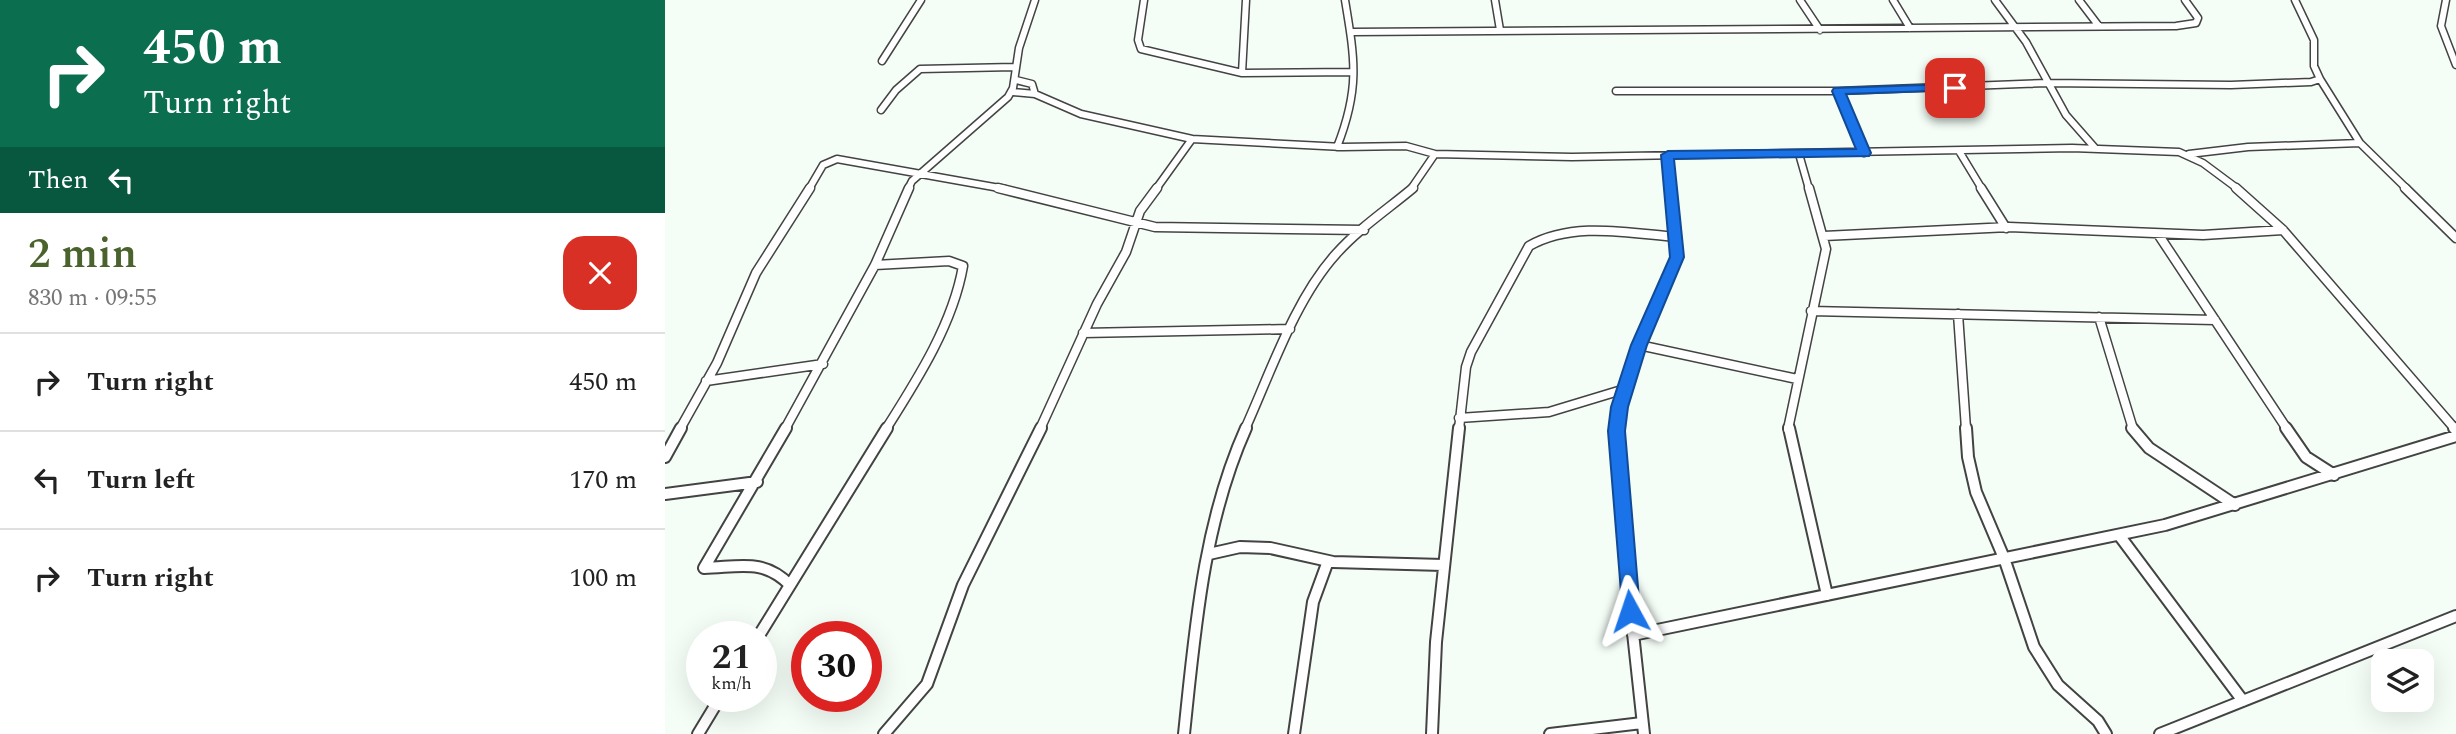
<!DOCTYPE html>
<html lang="en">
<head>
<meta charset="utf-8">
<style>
	:root { --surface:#fff; --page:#f6f6f6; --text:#222; --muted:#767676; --line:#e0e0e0; --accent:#4a622b }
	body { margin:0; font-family:Spectral,serif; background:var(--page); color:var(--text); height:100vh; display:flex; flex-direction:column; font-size:26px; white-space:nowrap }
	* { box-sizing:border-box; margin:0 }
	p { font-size:23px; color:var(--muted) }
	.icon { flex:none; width:38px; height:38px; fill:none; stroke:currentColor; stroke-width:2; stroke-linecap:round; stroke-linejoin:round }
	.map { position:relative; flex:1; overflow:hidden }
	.sheet { display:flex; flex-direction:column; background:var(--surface); width:665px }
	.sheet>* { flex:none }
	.guide { background:#0b6e4f; color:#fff; overflow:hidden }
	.tools { position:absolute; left:1706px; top:649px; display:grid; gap:14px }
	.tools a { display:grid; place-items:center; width:63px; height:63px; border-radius:14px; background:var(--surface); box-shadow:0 7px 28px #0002; font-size:35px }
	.speed { position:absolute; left:21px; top:621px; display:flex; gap:14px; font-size:35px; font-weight:700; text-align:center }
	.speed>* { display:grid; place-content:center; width:91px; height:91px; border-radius:50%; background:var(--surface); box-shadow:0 7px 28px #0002; line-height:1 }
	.speed small { font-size:18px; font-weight:400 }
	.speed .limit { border:10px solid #d22; background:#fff; color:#111 }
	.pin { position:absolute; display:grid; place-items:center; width:60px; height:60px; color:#fff; margin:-30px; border-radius:14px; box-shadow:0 4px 10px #0006 }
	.me { position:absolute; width:77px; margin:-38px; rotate:355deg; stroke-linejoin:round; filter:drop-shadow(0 0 5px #0008) }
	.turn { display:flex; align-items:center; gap:24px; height:147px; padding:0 28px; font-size:32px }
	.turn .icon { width:91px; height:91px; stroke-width:2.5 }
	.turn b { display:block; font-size:49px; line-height:60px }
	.then { display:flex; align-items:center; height:66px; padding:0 28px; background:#0003; gap:14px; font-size:26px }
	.round { display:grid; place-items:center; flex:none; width:74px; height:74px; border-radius:21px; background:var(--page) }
	.head { display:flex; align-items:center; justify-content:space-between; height:119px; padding:0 28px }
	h1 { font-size:42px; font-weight:600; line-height:52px; color:var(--accent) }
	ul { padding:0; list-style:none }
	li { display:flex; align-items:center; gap:21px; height:98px; padding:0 28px; border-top:2px solid var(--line) }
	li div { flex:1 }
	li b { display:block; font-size:26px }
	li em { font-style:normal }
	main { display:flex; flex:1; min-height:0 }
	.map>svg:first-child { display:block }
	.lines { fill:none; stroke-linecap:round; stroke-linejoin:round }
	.minor-far2-casing { stroke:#434343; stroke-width:9 }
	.minor-far1-casing { stroke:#434343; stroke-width:11 }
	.minor-casing { stroke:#434343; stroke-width:14 }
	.minor-far2 { stroke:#fff; stroke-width:6 }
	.minor-far1 { stroke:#fff; stroke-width:8 }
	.minor { stroke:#fff; stroke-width:10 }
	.route { fill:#1a73e8; stroke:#114b97; stroke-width:2 }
</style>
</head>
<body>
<main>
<section class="sheet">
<div class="guide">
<div class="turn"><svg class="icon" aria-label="right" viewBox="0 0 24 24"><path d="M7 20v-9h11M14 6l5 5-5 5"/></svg><div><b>450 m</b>Turn right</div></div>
<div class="then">Then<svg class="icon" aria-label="left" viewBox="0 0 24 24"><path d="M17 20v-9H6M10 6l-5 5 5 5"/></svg></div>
</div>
<div class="head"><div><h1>2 min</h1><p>830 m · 09:55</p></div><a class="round" style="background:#d93025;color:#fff"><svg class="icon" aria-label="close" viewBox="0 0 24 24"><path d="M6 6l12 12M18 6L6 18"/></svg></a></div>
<ul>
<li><svg class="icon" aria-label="right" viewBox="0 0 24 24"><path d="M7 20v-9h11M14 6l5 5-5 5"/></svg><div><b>Turn right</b></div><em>450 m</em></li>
<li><svg class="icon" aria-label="left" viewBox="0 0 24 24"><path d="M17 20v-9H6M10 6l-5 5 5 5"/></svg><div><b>Turn left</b></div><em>170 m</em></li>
<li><svg class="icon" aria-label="right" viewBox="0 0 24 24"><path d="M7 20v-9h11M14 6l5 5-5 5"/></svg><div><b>Turn right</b></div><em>100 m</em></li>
</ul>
</section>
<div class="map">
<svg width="1791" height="734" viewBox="0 0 1791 734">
	<rect width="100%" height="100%" fill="#f4fef7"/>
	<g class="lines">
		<g class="minor-far2-casing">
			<path id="minor-far2" d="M479,0l-6,40 3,9 101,24
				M581,0l-4,73 111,-1
				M830,0l5,30
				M1135,0l20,30
				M1228,0l17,28
				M1330,0l31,42 40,73 29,33
				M1414,0l19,25
				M1781,0l-5,26 15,39
				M687,32l824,-6 20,-3 2,-5 -13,-18
				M217,61l39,-61
				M1655,79l40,64 47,46
				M351,80l16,4 3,10
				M951,91h222l210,-8 183,2 80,-3 9,-3 -6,-13v-26l-19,-40
				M1173,91l26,62
				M348,92l22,2 46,20 111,25
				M216,110l15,-20 24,-21 94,-2
				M672,147c23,-58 18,-87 8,-147
				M1294,151l23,38
				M1134,154l10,35
				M1524,154l59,-7 112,-4
				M1003,155l3,34
				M144,189l14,-24 14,-6 168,30
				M243,189l4,-8 96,-84 5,-9 6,-40 16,-48
				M491,189l36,-50 151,8 63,-1 29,8 137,3 500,-9 107,4 24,11 35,26
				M746,189l24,-35"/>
		</g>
		<g class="minor-far1-casing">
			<path id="minor-far1" d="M333,188l157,39 209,3
				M1316,188l25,40
				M1571,188l47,42 172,199
				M1740,188l51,50
				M1493,234l129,195
				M1159,236l185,-9 194,8 80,-5
				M210,265l74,-4 14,5c-10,58 -46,114 -77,163
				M1146,311l404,9
				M1293,314l8,115
				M1434,317l34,112
				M418,333l207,-4
				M974,345l158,34
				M41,381l117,-17
				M794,418l90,-6 76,-23
				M15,429l37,-66 39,-90 54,-85
				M120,429l90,-164 34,-77
				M375,429l57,-125 29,-52 14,-41 17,-23
				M580,429c25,-55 50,-130 91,-175 22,-25 52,-45 77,-66
				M794,429l7,-62 5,-15 58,-106c44,-25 99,-13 147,-9
				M951,429l3,-22 20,-62 38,-88 -6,-69
				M1123,429l38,-180 -17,-61"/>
		</g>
		<g class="minor-casing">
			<path id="minor" d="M121,428l-82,140c36,-1 59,-10 86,17
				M951,428l12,159 16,147
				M1124,428l38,167
				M1301,428l2,29 8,35 28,66 30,89 24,38 40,36 8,13
				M1467,428l17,20 86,57
				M1621,428l20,29 28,18
				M1789,428l2,2
				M0,457l16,-29
				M0,494l92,-12
				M1454,535l124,166
				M544,554l31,-7 30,1 63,14 110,3
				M968,635l532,-110 291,-89
				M93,637l129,-209
				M33,734l23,-38
				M219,734l43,-50 36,-99 78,-157
				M519,734c11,-104 19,-210 62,-306
				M629,734l19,-132 15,-41
				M767,734l4,-92 23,-214
				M885,734l92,-11
				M1495,734l296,-118"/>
		</g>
		<use href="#minor-far2" class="minor-far2"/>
		<use href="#minor-far1" class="minor-far1"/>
		<use href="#minor" class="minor"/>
	</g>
	<path class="route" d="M1290,84l6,4 -2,2 -113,4 25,59 -2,3 -195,3 10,98 -37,88 -19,62 -3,24 15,180 -3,6 -7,3 -7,-3 -15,-186 3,-24 20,-62 39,-88 -9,-102 7,-4 188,-2 -24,-58 2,-3z"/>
</svg>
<div class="tools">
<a><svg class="icon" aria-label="layers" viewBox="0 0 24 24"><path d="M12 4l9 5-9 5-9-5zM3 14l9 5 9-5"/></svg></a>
</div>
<div class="speed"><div>21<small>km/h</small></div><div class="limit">30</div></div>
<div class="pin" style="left:1290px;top:88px;background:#d93025"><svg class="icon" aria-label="arrive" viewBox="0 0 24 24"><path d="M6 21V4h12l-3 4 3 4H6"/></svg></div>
<svg class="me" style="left:965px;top:611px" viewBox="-20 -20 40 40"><path d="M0-17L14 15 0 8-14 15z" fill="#1a73e8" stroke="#fff" stroke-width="4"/></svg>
</div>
</main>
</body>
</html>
